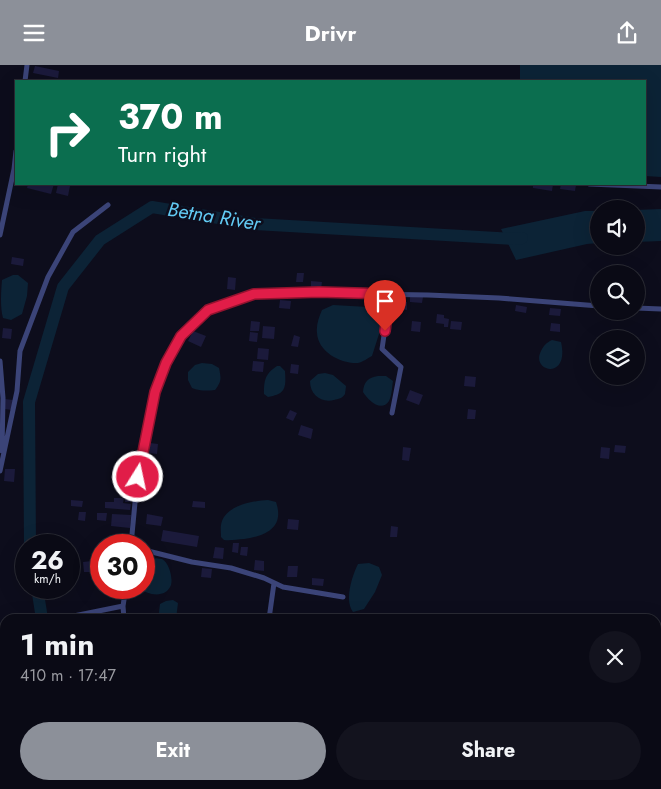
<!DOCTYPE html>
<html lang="en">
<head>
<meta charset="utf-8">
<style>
	:root { --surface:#0a0a15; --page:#13131e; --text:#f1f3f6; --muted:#999aa0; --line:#2a2b34; --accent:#8c9099 }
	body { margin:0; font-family:Jost,sans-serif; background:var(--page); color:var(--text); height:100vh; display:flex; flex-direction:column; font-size:19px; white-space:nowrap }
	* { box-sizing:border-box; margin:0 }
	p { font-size:16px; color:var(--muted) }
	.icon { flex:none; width:28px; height:28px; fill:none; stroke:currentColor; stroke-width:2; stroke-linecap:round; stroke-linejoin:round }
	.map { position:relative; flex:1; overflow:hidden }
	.panel { position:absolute; left:0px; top:549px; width:661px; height:176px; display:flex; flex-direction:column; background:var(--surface); border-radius:15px 15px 0 0; box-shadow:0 5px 20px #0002,0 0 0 1px var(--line) }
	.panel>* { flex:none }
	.banner { position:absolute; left:15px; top:15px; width:631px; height:105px; border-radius:0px; box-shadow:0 5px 20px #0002,0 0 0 1px var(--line); background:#0b6e4f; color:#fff; overflow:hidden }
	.buttons { position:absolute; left:590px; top:135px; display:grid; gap:10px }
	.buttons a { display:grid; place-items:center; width:55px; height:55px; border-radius:50%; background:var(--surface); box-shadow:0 5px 20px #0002,0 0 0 1px var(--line); font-size:25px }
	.speed { position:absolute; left:15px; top:469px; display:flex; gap:10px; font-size:25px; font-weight:700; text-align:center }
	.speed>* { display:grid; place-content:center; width:65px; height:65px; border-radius:50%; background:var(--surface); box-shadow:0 5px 20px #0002,0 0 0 1px var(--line); line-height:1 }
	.speed small { font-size:12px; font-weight:400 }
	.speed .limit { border:8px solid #d22; background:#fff; color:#111 }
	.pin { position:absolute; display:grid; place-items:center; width:42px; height:42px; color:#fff; margin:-51px -21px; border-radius:50% 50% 50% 0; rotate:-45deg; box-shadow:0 0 5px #0007 }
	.pin .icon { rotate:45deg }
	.me { position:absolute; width:55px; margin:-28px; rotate:10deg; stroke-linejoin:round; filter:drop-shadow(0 0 4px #0008) }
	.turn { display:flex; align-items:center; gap:18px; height:105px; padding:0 20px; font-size:22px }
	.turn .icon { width:65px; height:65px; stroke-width:2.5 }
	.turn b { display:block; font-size:35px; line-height:42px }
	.round { display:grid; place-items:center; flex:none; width:52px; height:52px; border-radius:26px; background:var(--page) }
	.head { display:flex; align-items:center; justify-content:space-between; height:85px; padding:0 20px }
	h1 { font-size:30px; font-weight:700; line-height:38px }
	.primary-button { display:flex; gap:10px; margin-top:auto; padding:10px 20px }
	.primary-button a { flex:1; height:58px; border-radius:30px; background:var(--accent); color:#fff; font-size:20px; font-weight:700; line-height:58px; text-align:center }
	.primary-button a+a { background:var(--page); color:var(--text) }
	header { display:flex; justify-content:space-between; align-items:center; height:65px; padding:0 20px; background:var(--accent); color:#fff; font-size:22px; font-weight:700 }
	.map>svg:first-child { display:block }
	.water { fill:#0c2336 }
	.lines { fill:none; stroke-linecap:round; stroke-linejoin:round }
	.river { stroke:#0c2336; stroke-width:12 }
	.building { fill:#1b1a3b }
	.street { stroke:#3b4478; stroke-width:5 }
	.route-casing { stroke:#92132f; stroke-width:12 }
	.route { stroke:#e11d48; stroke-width:9 }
	.labels { text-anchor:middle; stroke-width:5; stroke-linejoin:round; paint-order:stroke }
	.water-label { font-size:20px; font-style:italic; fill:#62caf3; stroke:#0d0d1c }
</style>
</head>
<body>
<header><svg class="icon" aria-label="menu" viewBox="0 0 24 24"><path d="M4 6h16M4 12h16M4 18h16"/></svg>Drivr<svg class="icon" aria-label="share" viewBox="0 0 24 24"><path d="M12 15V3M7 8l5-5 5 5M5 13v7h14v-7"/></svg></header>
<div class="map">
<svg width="661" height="724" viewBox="0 0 661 724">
	<rect width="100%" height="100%" fill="#0d0d1c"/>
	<path class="water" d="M520,0h141v112l-16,-1v-95h-125z
		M661,144v32l-25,1v-32z
		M585,146h14v32l-12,1 -71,16 -15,-31z
		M13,210h5l10,8 -1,13 -5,18 -11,6 -8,-2c-3,-11 -2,-26 -1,-38z
		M333,240l35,2 13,12 -2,15 -7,22c-4,2 -9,6 -14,7 -17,1 -40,-11 -41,-30 -1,-8 2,-16 5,-23z
		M552,275l9,2c9,39 -31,30 -20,9 3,-6 5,-8 11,-11z
		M202,298l10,1 7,4c2,10 3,13 -4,22 -9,1 -15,1 -23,-2l-4,-8v-8l7,-7z
		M277,301h3l5,5c1,17 1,23 -17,26l-4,-3c0,-14 1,-20 13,-28z
		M325,308l8,2 13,11c0,1 -1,8 -1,8 -2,4 -7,5 -11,6 -13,3 -24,-5 -24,-19l8,-7z
		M378,311h8l7,5c-1,6 -1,14 -4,20 -8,12 -21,-1 -26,-9 1,-11 5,-14 15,-16z
		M268,435l8,2c9,26 -11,34 -32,37 -7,0 -13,2 -20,1l-3,-3c0,-5 -1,-11 1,-16 6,-16 31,-20 46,-21z
		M154,493c1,0 7,1 8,1 7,4 11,18 9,26 -5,14 -24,10 -32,3l5,-1v-28z
		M369,498l10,4 3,8 -7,17 -11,17 -11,3c-9,-11 -1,-36 5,-48z
		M173,535l5,3 -2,16h-16l-1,-7 1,-8 6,-3z"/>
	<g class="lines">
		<path class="river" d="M30,480l-1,-143 34,-115 37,-47 52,-33 103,17 259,15 8,-1
			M37,522l5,32
			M115,724v-4"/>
	</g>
	<path class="building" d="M35,1l24,5 -1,7 -25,-5z
		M28,119h26l-3,10 -24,-6z
		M58,119l12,2 -2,10 -12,-3z
		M533,119h20l-1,7 -19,-3z
		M561,119l15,1 -1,6 -15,-2z
		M12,192l12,2 -1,7 -12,-2z
		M297,208h7l-1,9h-7z
		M228,212l8,1 -1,12 -8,-1z
		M311,216l11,1 -1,7 -10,-1z
		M410,231l13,1 -1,6 -12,-1z
		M280,235l11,1 -1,8 -11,-1z
		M399,236l8,1v8l-9,-1z
		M516,240l11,2 -1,6 -11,-2z
		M550,243l11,1 -1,7 -11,-1z
		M437,249l7,1v3l5,1 -1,8h-4v-3l-8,-1z
		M251,256l9,1 -1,9h-9z
		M412,256l9,1 -1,10 -9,-1z
		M451,256l11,1 -1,8 -11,-1z
		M551,258l9,1v8l-10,-1z
		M263,261l12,1 -1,12 -12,-1z
		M3,263l9,1 -1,10 -9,-1z
		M193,266l13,5 -5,11 -13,-6z
		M250,267l8,1 -1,9 -8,-1z
		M294,270l6,2 -2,10 -7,-1z
		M258,283l11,1 -1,11 -11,-1z
		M253,296l11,1 -1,10 -11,-1z
		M291,299l8,1 -1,9 -8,-1z
		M465,311l11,1 -1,10 -11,-1z
		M410,325l13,5 -4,10 -13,-5z
		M5,334l8,1 -1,10 -8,-1z
		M468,344l8,1 -1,9h-8z
		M290,345l7,3 -4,8 -7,-3z
		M301,360l12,4 -2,10 -13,-4z
		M150,378l8,1 -1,10 -8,-1z
		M615,380l11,1 -1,7 -11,-1z
		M403,382l8,1 -2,13 -7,-1z
		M601,382l9,1 -1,11 -9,-1z
		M5,404h10l-1,13 -10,-1z
		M126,421l6,1 -1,15h-6z
		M114,433h10l-1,5 8,1 -1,6 -25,-2v-6h9z
		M71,435l12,1 -1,6 -11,-1z
		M193,436l12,1v6l-13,-1z
		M79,447h7l-1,9 -7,-1z
		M97,448h10l-1,8 -9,-1z
		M112,449l19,1 -1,13 -19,-2z
		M147,449l16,3 -2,9 -15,-2z
		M288,454l11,1 -1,10 -11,-1z
		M391,461l7,1 -1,10h-7z
		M163,465l36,6 -2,11 -36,-6z
		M233,478h6l-1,10 -6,-1z
		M215,482l9,1 -1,11 -10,-1z
		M241,482h7l-1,9 -7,-1z
		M255,495l9,1v10l-10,-1z
		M92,496v11h-8l-1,-10z
		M288,501h10l-1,11h-10z
		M202,503l10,1 -1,9 -10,-1z
		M312,513l12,1 -1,7 -11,-1z"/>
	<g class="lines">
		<path class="street" d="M25,16l2,-16
			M589,119l72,3
			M0,170l14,-66 2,-18
			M390,229l-8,55 19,18 -9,46
			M636,243l25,1
			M0,296l3,37 -1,53
			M0,406l17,-80 3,-40 28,-74 25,-45 35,-27
			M131,480l5,-53 19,-100 11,-29 15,-27 27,-26 46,-16 65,-2 48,2 61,1 71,3 100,8
			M144,485l48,12 39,6 33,10 19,9 60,10
			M59,554l64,-13
			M124,554l-1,-13 3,-19
			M269,554l5,-36
			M0,565l5,-1
			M126,724l1,-4"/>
	</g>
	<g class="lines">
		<g class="route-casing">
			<path id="route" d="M138,412l17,-85 11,-29 15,-27 27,-26 46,-16 65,-2 71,2 -5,37"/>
		</g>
		<use href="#route" class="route"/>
	</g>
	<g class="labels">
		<g class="water-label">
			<text transform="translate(214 151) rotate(9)" y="7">Betna River</text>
		</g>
	</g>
</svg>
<div class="buttons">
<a><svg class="icon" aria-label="sound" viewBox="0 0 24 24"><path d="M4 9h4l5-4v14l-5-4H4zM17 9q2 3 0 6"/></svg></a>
<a><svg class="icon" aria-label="search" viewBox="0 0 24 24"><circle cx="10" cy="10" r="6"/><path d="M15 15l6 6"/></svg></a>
<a><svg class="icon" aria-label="layers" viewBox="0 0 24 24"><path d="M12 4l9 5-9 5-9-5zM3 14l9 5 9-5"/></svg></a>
</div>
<div class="speed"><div>26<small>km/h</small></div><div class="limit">30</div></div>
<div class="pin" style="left:385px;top:266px;background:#d93025"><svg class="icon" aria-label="arrive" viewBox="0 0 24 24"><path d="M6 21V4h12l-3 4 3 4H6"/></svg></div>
<svg class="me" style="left:138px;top:412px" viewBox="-20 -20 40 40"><circle r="17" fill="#e11d48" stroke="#fff" stroke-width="3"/><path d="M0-11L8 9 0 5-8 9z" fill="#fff"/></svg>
<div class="banner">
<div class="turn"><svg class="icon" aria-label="right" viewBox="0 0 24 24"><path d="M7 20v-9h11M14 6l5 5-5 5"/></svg><div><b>370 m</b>Turn right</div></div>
</div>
<section class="panel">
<div class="head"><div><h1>1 min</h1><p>410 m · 17:47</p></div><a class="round"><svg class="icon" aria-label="close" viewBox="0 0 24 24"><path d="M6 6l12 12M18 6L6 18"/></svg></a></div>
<div class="primary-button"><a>Exit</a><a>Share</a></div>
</section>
</div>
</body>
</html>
